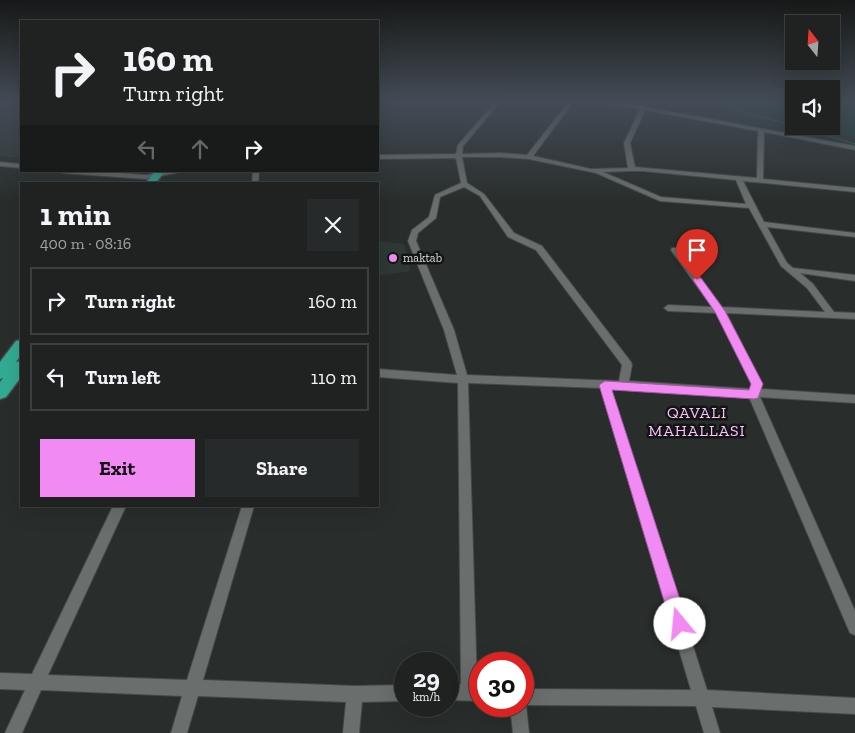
<!DOCTYPE html>
<html lang="en">
<head>
<meta charset="utf-8">
<style>
	:root { --surface:#1f2221; --page:#272a2a; --text:#f1f3f6; --muted:#a1a4a5; --line:#3c3f3f; --accent:#f28af3 }
	body { margin:0; font-family:"Zilla Slab",serif; background:var(--page); color:var(--text); height:100vh; display:flex; flex-direction:column; font-size:19px; white-space:nowrap }
	* { box-sizing:border-box; margin:0 }
	p { font-size:16px; color:var(--muted) }
	.icon { flex:none; width:28px; height:28px; fill:none; stroke:currentColor; stroke-width:2; stroke-linecap:round; stroke-linejoin:round }
	.map { position:relative; flex:1; overflow:hidden }
	.sheet { position:absolute; left:20px; top:182px; width:359px; height:325px; display:flex; flex-direction:column; background:var(--surface); border-radius:0px; box-shadow:0 5px 20px #0002,0 0 0 1px var(--line) }
	.sheet>* { flex:none }
	.hud { position:absolute; left:20px; top:20px; width:359px; height:152px; border-radius:0px; box-shadow:0 5px 20px #0002,0 0 0 1px var(--line); background:#1f2221; color:var(--text); overflow:hidden }
	.needle { width:32px; rotate:343deg }
	.controls { position:absolute; left:785px; top:15px; display:grid; gap:10px }
	.controls a { display:grid; place-items:center; width:55px; height:55px; border-radius:0px; background:var(--surface); box-shadow:0 5px 20px #0002,0 0 0 1px var(--line); font-size:25px }
	.speed { position:absolute; left:394px; top:652px; display:flex; gap:10px; font-size:25px; font-weight:700; text-align:center }
	.speed>* { display:grid; place-content:center; width:65px; height:65px; border-radius:50%; background:var(--surface); box-shadow:0 5px 20px #0002,0 0 0 1px var(--line); line-height:1 }
	.speed small { font-size:12px; font-weight:400 }
	.speed .limit { border:8px solid #d22; background:#fff; color:#111 }
	.pin { position:absolute; display:grid; place-items:center; width:42px; height:42px; color:#fff; margin:-51px -21px; border-radius:50% 50% 50% 0; rotate:-45deg; box-shadow:0 0 5px #0007 }
	.pin .icon { rotate:45deg }
	.me { position:absolute; width:55px; margin:-28px; rotate:343deg; stroke-linejoin:round; filter:drop-shadow(0 0 4px #0008) }
	.turn { display:flex; align-items:center; gap:18px; height:105px; padding:0 20px; font-size:22px }
	.turn .icon { width:65px; height:65px; stroke-width:2.5 }
	.turn b { display:block; font-size:35px; line-height:42px }
	.lanes { display:flex; align-items:center; height:48px; padding:0 20px; background:#0003; justify-content:center; gap:25px; direction:ltr }
	.lanes .off { opacity:.35 }
	.round { display:grid; place-items:center; flex:none; width:52px; height:52px; border-radius:0px; background:var(--page) }
	.summary { display:flex; align-items:center; justify-content:space-between; height:85px; padding:0 20px }
	h1 { font-size:30px; font-weight:700; line-height:38px }
	.action { display:flex; gap:10px; margin-top:auto; padding:10px 20px }
	.action a { flex:1; height:58px; border-radius:0px; background:var(--accent); color:#111; font-size:20px; font-weight:700; line-height:58px; text-align:center }
	.action a+a { background:var(--page); color:var(--text) }
	ul { padding:0; list-style:none }
	li { display:flex; align-items:center; gap:15px; height:68px; margin:0 10px 8px; padding:0 10px; border:2px solid var(--line); border-radius:0px }
	li div { flex:1 }
	li b { display:block; font-size:19px }
	li em { font-style:normal }
	.map>svg:first-child { display:block }
	.built { fill:#2e3835 }
	.green { fill:#143f36 }
	.lines { fill:none; stroke-linecap:round; stroke-linejoin:round }
	.stream { stroke:#15705f; stroke-width:1 }
	.street-casing { stroke:#454948; stroke-width:2 }
	.highway-casing { stroke:#454948; stroke-width:3 }
	.street { fill:#6a6e6d; fill-rule:evenodd }
	.highway { fill:#33ab93; fill-rule:evenodd }
	.route { fill:#f28af3; stroke:#9d5a9e }
	.poi-dot { fill:#f28af3; stroke:#131514; stroke-width:2 }
	.labels { text-anchor:middle; stroke-width:5; stroke-linejoin:round; paint-order:stroke }
	.far-poi-label { font-size:12px; fill:#dadddc; stroke:#131514; text-anchor:start }
	.neighbourhood-label { font-size:16px; letter-spacing:1px; fill:#fec3fd; stroke:#131514 }
</style>
</head>
<body>
<div class="map">
<svg width="855" height="733" viewBox="0 0 855 733">
	<rect width="100%" height="100%" fill="#292d2c"/>
	<path class="built" d="M0,100h21v58l-21,-2z
		M378,241l26,3 7,27 -33,5z"/>
	<path class="green" d="M735,100h59v19z
		M831,100h24v36l-35,-10h11z"/>
	<g class="lines">
		<path class="stream" d="M705,100l89,26
			M794,126l61,18"/>
		<g class="street-casing">
			<path id="street" d="M497,100h5l-39,46 -1,8 38,-1 27,2 43,-55h5l-42,56 58,13 37,-1 -4,-25 16,-34 -50,-7 -2,-2 54,6 5,-6h4l-5,7 209,39v4l-91,-18 -1,47 92,9v4l-112,-11 21,41 91,11v4l-88,-10 20,36 6,5 62,7v6l-55,-8 13,11 21,28 21,1v6l-129,-6 36,71 -1,5 94,6v8l-95,-6 95,214v24l-5,-2 -101,-236 -138,-8 96,301 148,8v16l-143,-7 8,26h-16l-8,-27 -170,-1 3,28h-16l-3,-27h12v-17l169,1 -90,-302 -133,-5 9,302h3v16l-32,-1v-16h13l-3,-301 -80,-6v-8l79,6 -13,-45 -36,-89 4,-11 17,-13 6,-22 26,-12 -5,-25 -78,1v-4l78,-1 2,-9zM645,110l113,21 -1,47 -122,-11 -5,-24zM462,157h38l29,2 67,14 64,28 89,7 32,58 26,22 18,24 -103,-5 -44,-59h-6l-1,2 41,57 -44,-2 -4,3 4,3 49,2 35,71 -1,5 -122,-8 3,-16 -1,-3 -89,-116 -28,-13 -30,-39 -17,-11zM630,171h13l93,9 10,24 -85,-7 -58,-25zM464,187l16,9 28,41 28,13 86,115 -3,16 -152,-6 -13,-45 -38,-89 2,-8 18,-15 4,-21z
				M0,162l21,2v4l-21,-2z
				M59,171h33l54,4 23,-4h16l-39,8 -84,-6z
				M253,171h6l-1,13h-6z
				M113,506h13l-78,169 139,5 55,-174h12l-51,174 152,6 50,-1v16l-43,1 -3,31h-16l3,-31 -148,-6 -11,37h-16l11,-37 -141,-6 -19,43h-17l20,-43 -25,-1v-16l32,1z"/>
		</g>
		<g class="highway-casing">
			<path id="highway" d="M155,171h10l-10,13h-10z
				M21,340v15l-5,7 5,-1v16l-15,20 -6,2v-17l3,-4 -3,1v-17l16,-21z"/>
		</g>
		<use href="#street" class="street"/>
		<use href="#highway" class="highway"/>
	</g>
	<linearGradient id="sky" x2="0" y2="1"><stop stop-color="#171918"/><stop offset="0.5" stop-color="#434c56"/><stop offset="1" stop-color="#434c56" stop-opacity="0"/></linearGradient>
	<rect width="855" height="202" fill="url(#sky)"/>
	<path class="route" d="M694,278h7l24,33 38,73 -5,14 -4,1 -142,-9 76,234 -2,6 -6,2 -6,-2 -3,-6 -72,-239 6,-4 144,9 2,-6 -36,-72 -22,-32z"/>
	<circle class="poi-dot" cx="393" cy="258" r="5"/>
	<g class="labels">
		<g class="far-poi-label">
			<text x="403" y="262">maktab</text>
		</g>
		<g class="neighbourhood-label">
			<text x="697" y="418">QAVALI<tspan x="697" dy="18">MAHALLASI</tspan></text>
		</g>
	</g>
</svg>
<div class="controls">
<a><svg class="needle" viewBox="-14 -14 28 28"><path d="M0-13l5 13h-10z" fill="#e53935"/><path d="M0 13l5-13h-10z" fill="#a1a4a5"/></svg></a>
<a><svg class="icon" aria-label="sound" viewBox="0 0 24 24"><path d="M4 9h4l5-4v14l-5-4H4zM17 9q2 3 0 6"/></svg></a>
</div>
<div class="speed"><div>29<small>km/h</small></div><div class="limit">30</div></div>
<div class="pin" style="left:697px;top:280px;background:#d93025"><svg class="icon" aria-label="arrive" viewBox="0 0 24 24"><path d="M6 21V4h12l-3 4 3 4H6"/></svg></div>
<svg class="me" style="left:680px;top:624px" viewBox="-20 -20 40 40"><circle r="19" fill="#fff"/><path d="M0-13L10 11 0 6-10 11z" fill="#f28af3"/></svg>
<div class="hud">
<div class="turn"><svg class="icon" aria-label="right" viewBox="0 0 24 24"><path d="M7 20v-9h11M14 6l5 5-5 5"/></svg><div><b>160 m</b>Turn right</div></div>
<div class="lanes"><svg class="icon off" aria-label="left" viewBox="0 0 24 24"><path d="M17 20v-9H6M10 6l-5 5 5 5"/></svg><svg class="icon off" aria-label="ahead" viewBox="0 0 24 24"><path d="M12 20V5M6 11l6-6 6 6"/></svg><svg class="icon" aria-label="right" viewBox="0 0 24 24"><path d="M7 20v-9h11M14 6l5 5-5 5"/></svg></div>
</div>
<section class="sheet">
<div class="summary"><div><h1>1 min</h1><p>400 m · 08:16</p></div><a class="round"><svg class="icon" aria-label="close" viewBox="0 0 24 24"><path d="M6 6l12 12M18 6L6 18"/></svg></a></div>
<ul>
<li><svg class="icon" aria-label="right" viewBox="0 0 24 24"><path d="M7 20v-9h11M14 6l5 5-5 5"/></svg><div><b>Turn right</b></div><em>160 m</em></li>
<li><svg class="icon" aria-label="left" viewBox="0 0 24 24"><path d="M17 20v-9H6M10 6l-5 5 5 5"/></svg><div><b>Turn left</b></div><em>110 m</em></li>
</ul>
<div class="action"><a>Exit</a><a>Share</a></div>
</section>
</div>
</body>
</html>
